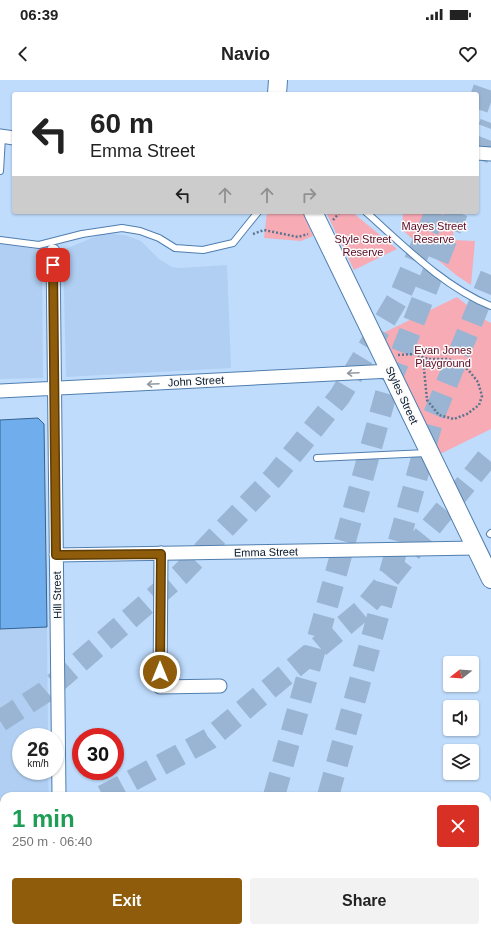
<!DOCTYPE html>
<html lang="en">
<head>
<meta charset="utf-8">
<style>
	:root { --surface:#fff; --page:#f2f2f2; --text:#222; --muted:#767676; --accent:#8e5c0a }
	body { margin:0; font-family:Helvetica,sans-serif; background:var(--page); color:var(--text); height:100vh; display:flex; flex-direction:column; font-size:15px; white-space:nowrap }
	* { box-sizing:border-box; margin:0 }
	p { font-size:13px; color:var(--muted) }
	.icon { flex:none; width:22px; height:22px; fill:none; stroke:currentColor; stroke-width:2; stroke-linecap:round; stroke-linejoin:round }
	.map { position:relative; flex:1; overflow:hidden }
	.drawer { position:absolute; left:0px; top:712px; width:491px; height:140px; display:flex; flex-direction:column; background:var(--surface); border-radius:12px 12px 0 0; box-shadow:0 1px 3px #0004 }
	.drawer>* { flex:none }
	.guide { position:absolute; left:12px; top:12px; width:467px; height:122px; border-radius:4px; box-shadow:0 1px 3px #0004; background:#fff; color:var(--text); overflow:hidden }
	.needle { width:26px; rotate:253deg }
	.fabs { position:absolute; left:443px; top:576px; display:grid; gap:8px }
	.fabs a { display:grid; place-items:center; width:36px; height:36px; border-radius:4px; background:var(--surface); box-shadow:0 1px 3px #0004; font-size:20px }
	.speed { position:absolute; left:12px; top:648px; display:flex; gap:8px; font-size:20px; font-weight:700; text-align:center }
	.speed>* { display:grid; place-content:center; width:52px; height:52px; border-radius:50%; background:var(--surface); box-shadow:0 1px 3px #0004; line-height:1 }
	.speed small { font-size:10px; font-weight:400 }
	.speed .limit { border:6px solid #d22; background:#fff; color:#111 }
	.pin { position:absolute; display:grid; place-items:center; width:34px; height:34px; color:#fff; margin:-17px; border-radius:8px; box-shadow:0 2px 6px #0006 }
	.me { position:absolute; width:44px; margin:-22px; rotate:0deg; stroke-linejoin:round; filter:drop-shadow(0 0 3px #0008) }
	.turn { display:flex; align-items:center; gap:14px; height:84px; padding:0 12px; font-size:18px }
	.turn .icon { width:52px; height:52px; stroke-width:2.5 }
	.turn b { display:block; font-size:28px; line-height:34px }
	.lanes { display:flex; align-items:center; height:38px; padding:0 12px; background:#0003; justify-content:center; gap:20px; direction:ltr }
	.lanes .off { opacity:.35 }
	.round { display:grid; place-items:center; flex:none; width:42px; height:42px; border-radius:4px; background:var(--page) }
	.headline { display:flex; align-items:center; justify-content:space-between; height:68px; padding:0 12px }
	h1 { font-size:24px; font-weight:700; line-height:30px; color:#1e9e55 }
	.primary-button { display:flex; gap:8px; margin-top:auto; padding:8px 12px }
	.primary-button a { flex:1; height:46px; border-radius:4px; background:var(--accent); color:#fff; font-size:16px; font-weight:700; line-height:46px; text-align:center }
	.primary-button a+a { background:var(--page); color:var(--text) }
	.status { display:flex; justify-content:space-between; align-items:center; height:28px; padding:0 20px; background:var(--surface); direction:ltr }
	.status svg { height:11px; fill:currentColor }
	header { display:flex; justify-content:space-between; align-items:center; height:52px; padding:0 12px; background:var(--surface); font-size:18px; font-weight:700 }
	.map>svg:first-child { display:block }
	.built { fill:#b0cff2 }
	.green { fill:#f6abb5 }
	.building { fill:#70aded; stroke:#346290 }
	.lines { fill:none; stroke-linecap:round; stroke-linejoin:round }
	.motorway-tunnel { stroke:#9ab5d3; stroke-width:22; stroke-dasharray:22 11; stroke-linecap:butt }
	.service-casing { stroke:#507eaf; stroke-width:8 }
	.minor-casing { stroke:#507eaf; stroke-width:15 }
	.secondary-casing { stroke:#507eaf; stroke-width:20 }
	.path { stroke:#5d748e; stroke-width:2.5; stroke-dasharray:2 2; stroke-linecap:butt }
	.service { stroke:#fff; stroke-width:6 }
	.minor { stroke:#fff; stroke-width:13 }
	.secondary { stroke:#fff; stroke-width:18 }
	.oneway { stroke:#9098a1 }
	.route-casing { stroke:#5c3c06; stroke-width:10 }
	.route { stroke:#8e5c0a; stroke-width:7 }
	.labels { text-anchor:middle; stroke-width:3; stroke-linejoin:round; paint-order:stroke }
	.park-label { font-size:11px; fill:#5d0922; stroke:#fafafa }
	.street-label { font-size:11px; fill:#081a2e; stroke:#fafafa }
</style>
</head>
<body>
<div class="status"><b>06:39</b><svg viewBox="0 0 49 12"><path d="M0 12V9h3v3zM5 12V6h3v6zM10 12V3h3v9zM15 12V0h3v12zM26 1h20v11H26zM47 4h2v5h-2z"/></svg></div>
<header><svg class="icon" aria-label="back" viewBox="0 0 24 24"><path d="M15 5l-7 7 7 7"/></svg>Navio<svg class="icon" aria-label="heart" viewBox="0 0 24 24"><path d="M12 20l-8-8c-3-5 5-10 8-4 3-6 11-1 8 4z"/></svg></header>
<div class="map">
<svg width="491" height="852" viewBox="0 0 491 852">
	<rect width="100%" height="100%" fill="#bfdcfc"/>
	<path class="built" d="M104,153l21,2 16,6 18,18 13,8 8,1 47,-3 4,103 -165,9 -3,-127z
		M0,164l42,6 1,128 -43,1z
		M47,547l1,110h-27v34h27l1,25h-45v15h-4v-182z"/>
	<path class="green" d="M267,132h36l10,24 -12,5 -37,-3z
		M326,132h26l45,37 -43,21z
		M403,132h51l-1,28 22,1 -4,44 -15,-10 -54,-45z
		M457,217l30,24 4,2v106l-53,26 -59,-120z"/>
	<path class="building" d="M38,338l6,6 3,203 -47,2v-209z"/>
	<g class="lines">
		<path class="motorway-tunnel" d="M477,29l10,-29
			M477,79l14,-36
			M0,641l45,-29 136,-118 93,-97 66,-81 61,-103 35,-81
			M103,716l106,-57 155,-130 123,-151 4,-9
			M274,716l113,-406 70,-178
			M328,716l106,-381 57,-140
			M0,772l4,-2
			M237,852l1,-4
			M291,852l1,-4"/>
		<g class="service-casing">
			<path id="service" d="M0,91l2,-34
				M366,132c38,34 78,75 125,94
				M0,160l39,5 43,-11 40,-6 18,3 19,7 16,10 28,2 30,-7 25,-31
				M317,378l110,-5
				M490,454l1,-1
				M487,834h4
				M0,843h4"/>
		</g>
		<g class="minor-casing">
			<path id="minor" d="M0,56l14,2
				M477,73l14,1
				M53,171l6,545
				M0,311l391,-20
				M161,473l-1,134 60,-1
				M56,475l420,-7
				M487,740h4
				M0,753h4
				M61,848v4"/>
		</g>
		<g class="secondary-casing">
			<path id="secondary" d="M277,14l1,-14
				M313,132l178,367"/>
		</g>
		<path class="path" d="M333,140l7,-8
			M253,154l11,-4 34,7 10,-3
			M398,275l16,-1 14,5h20l13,4 9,9 8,10 4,14 -3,9 -12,9 -13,5 -15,-4 -12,-15 -3,-31 4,-10
			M487,719h4
			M0,733h4
			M487,756h4
			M0,770h4"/>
		<use href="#service" class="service"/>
		<use href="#minor" class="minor"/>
		<use href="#secondary" class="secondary"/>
	</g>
	<defs><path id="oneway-shaft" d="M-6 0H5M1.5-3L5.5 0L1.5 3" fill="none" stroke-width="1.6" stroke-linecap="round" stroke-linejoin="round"/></defs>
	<g class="oneway">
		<use href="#oneway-shaft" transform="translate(353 293) rotate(177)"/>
		<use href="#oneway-shaft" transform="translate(153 304) rotate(177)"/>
	</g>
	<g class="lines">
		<g class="route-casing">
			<path id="route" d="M53,185l3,290 105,-1 -1,118"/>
		</g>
		<use href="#route" class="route"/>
	</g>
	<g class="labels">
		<g class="park-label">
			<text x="434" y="150">Mayes Street<tspan x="434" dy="13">Reserve</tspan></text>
			<text x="363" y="163">Style Street<tspan x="363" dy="13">Reserve</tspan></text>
			<text x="443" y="274">Evan Jones<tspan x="443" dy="13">Playground</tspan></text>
		</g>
		<g class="street-label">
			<text transform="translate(196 301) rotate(-3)" y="4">John Street</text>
			<text transform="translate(402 315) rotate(65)" y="4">Styles Street</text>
			<text transform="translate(266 472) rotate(-1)" y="4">Emma Street</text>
			<text transform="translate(57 515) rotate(-91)" y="4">Hill Street</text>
		</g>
	</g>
</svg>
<div class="fabs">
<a><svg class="needle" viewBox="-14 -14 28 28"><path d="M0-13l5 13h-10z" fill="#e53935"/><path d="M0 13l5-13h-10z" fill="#767676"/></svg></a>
<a><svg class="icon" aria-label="sound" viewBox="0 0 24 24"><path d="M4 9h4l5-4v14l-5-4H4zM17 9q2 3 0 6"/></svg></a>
<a><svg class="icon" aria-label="layers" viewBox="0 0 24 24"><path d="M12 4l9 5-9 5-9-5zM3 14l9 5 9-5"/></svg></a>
</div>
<div class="speed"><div>26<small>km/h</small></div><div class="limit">30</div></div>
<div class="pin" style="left:53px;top:185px;background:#d93025"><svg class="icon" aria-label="arrive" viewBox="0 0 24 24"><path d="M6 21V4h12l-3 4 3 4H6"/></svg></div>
<svg class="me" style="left:160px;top:592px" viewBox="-20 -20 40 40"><circle r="17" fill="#8e5c0a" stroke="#fff" stroke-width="3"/><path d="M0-11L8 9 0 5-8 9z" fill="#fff"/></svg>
<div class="guide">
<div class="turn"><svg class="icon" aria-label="left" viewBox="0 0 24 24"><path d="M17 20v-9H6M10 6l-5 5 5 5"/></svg><div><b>60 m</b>Emma Street</div></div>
<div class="lanes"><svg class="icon" aria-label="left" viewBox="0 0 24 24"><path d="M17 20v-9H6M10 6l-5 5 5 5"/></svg><svg class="icon off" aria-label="ahead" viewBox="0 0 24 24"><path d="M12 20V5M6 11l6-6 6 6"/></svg><svg class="icon off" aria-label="ahead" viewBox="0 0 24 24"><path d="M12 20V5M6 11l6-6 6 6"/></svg><svg class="icon off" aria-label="right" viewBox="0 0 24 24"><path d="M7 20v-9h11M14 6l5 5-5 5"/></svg></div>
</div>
<section class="drawer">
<div class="headline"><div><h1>1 min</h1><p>250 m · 06:40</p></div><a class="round" style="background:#d93025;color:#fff"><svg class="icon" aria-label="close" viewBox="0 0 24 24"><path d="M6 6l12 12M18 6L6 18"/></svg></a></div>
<div class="primary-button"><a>Exit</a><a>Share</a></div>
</section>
</div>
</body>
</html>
